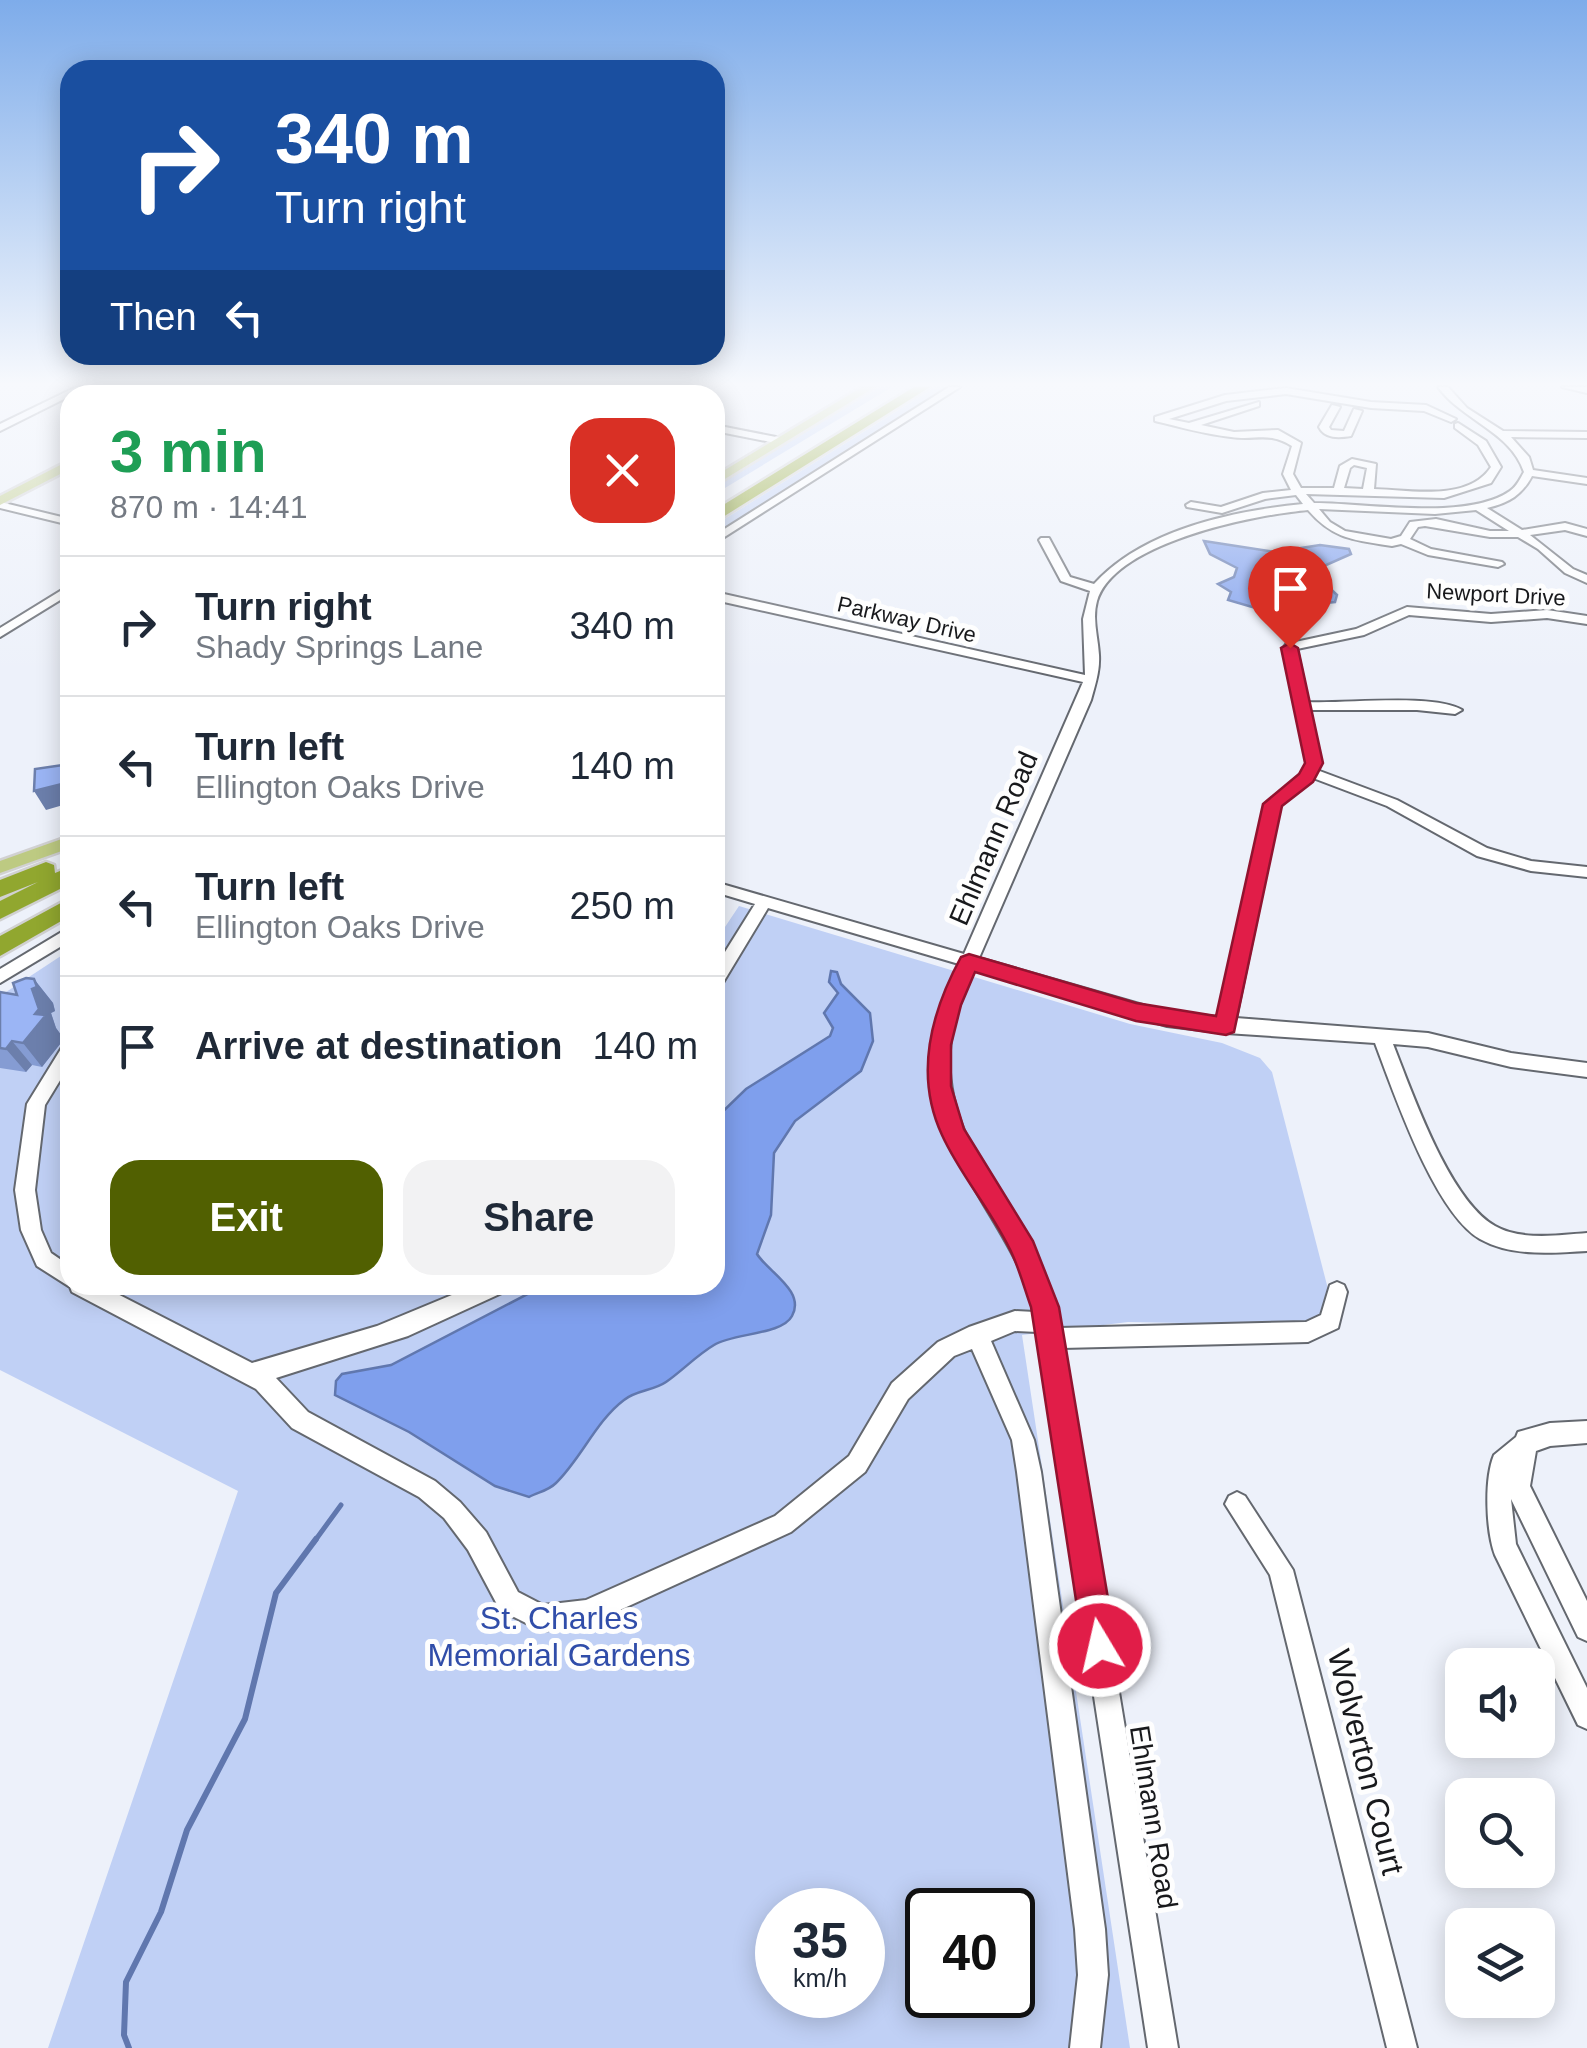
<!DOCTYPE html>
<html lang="en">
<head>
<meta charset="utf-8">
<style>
	:root { --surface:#fff; --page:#f2f2f3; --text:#1f2937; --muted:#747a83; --line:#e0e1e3; --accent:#516001 }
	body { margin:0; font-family:Arial,sans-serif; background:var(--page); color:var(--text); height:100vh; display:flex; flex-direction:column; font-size:38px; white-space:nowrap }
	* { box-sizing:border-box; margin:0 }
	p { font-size:32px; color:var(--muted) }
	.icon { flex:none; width:55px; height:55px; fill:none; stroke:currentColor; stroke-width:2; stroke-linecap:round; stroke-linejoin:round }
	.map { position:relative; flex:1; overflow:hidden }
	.drawer { position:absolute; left:60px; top:385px; width:665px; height:910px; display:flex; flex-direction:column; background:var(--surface); border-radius:30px; box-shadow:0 5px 25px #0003 }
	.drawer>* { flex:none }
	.guide { position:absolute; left:60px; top:60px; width:665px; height:305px; border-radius:30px; box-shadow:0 5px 25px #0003; background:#1a4fa0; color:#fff; overflow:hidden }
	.fabs { position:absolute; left:1445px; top:1648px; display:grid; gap:20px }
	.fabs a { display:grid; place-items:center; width:110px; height:110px; border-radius:20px; background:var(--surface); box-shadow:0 5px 25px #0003; font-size:50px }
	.speed { position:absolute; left:755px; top:1888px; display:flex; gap:20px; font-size:50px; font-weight:700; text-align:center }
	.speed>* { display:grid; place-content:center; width:130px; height:130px; border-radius:50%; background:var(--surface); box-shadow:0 5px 25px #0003; line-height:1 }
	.speed small { font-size:25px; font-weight:400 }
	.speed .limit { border:5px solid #111; border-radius:15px; background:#fff; color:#111 }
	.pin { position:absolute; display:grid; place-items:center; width:85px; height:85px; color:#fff; margin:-102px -42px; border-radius:50% 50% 50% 0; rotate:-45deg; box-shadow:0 0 10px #0007 }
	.pin .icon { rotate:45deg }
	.me { position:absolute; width:110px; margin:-55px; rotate:351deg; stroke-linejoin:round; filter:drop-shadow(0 0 8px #0008) }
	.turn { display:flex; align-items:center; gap:35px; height:210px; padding:0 50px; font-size:45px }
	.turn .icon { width:130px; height:130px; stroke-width:2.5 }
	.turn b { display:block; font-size:70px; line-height:85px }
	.then { display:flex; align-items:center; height:95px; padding:0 50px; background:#0003; gap:20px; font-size:38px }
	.round { display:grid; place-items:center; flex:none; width:105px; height:105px; border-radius:30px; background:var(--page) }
	.headline { display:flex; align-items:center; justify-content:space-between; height:170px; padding:0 50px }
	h1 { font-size:60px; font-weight:700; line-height:75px; color:#1e9e55 }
	.button { display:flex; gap:20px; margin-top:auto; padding:20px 50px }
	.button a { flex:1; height:115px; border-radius:30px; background:var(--accent); color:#fff; font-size:40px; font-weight:700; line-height:115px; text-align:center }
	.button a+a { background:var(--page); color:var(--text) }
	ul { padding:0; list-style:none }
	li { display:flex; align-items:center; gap:30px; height:140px; padding:0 50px; border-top:2px solid var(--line) }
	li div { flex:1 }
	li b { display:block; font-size:38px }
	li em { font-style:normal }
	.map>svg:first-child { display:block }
	.green { fill:#c0d0f5; fill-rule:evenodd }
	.water { fill:#7f9fed; stroke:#6077ae; stroke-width:2.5 }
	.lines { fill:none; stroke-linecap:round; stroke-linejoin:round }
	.stream-far1 { stroke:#6077ae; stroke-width:5 }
	.stream { stroke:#6077ae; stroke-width:6 }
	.minor-casing { stroke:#64686f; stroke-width:4 }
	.major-casing { stroke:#d1d1d2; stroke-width:5 }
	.highway-casing { stroke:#d1d1d2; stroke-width:5 }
	.minor { fill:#fff; fill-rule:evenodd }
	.major { fill:#bdca82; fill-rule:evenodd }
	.highway { fill:#91a72f; fill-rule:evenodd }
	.wall { fill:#859cd3 }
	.shaded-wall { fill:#6c7fac }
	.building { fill:#9bb5f5; stroke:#6c7fac; stroke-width:2.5 }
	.route { fill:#e11d48; stroke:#92132f; stroke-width:2.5 }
	.labels { text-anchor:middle; stroke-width:10; stroke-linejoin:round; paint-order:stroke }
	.far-street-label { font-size:22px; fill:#18191c; stroke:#fefefe }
	.street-label { font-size:28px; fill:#18191c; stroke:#fefefe }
	.near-park-label { font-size:32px; fill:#304da9; stroke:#fefefe }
	.near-street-label { font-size:32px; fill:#18191c; stroke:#fefefe }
</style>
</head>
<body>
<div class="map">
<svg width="1587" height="2048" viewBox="0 0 1587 2048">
	<rect width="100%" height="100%" fill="#edf1fa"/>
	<path class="green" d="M880,387h12l-177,107v-7z
		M935,387h12l-232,147v-9z
		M739,906l391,118 92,19 38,15 12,14 56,217c0,21 -8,29 -28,36l-172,-3 -106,13 108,713h-1082l190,-557 -238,-121v-374l70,-46v335h645v-343zM778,1910h84v85h-84zM928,1910h84v85h-84z"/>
	<path class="water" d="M1204,541l71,11 45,-7 29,4 2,5 -34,15 1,8 19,18 -2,7 -76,7 -31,-9 3,-8 -13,-8 16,-7 3,-9 -27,-14z
		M831,971l6,1 4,12 29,29 3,28 -12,30 -66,50 -21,32 -3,62 -14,39c10,17 49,37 35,62 -10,19 -59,17 -78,29 -17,10 -32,26 -48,37 -13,9 -30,8 -42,18 -28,21 -43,59 -68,83 -8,8 -18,9 -27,14l-34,-11 -86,-54 -74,-37 1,-14 6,-7 49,-9 154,-80h170v-166l31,-30 84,-53 3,-8 -9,-15 14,-20 -9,-11z"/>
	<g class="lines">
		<path class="stream-far1" d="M314,1542l27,-37"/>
		<path class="stream" d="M129,2048l-5,-13 2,-53 35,-70 26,-82 58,-111 31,-126 40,-54"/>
		<g class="minor-casing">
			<path id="minor" d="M76,387h12l-88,44v-7z
				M493,387h20l32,8h-20z
				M949,387h11l-245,156v-8z
				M1438,387h10l19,21 36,23 84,1v6l-76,-1 18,20 4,13 54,8v6l-55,-8c-10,19 -23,27 -45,32l35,22 43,-7 22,6v7l-22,-6 -35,5 43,34 14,6v8l-22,-10 -27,-24 -20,-12h-28l-65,-11 -7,1 -8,12 21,10 71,13 2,2 -6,3 -70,-12 -27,-11 -9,2c-37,-6 -58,-6 -84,-36 -54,5 -193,32 -211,91 -5,18 1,36 2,54 1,16 -4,30 -8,45l-112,258 188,54 52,5 47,-213 34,-29 7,-12 -23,-116 2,-3 70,-15 51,-22 84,7 56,-4 40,6v8l-40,-6 -56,4 -82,-7 -45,20 -67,14 11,53c36,2 126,-9 154,8l-7,4 -38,-4h-107l11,53 -4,7 80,30 90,48 44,13 56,6v10l-56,-6 -54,-15 -90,-50 -74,-28 -33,28 -44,212 192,15 83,20 76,10v14l-76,-10 -83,-20 -35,-3c19,48 56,156 102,182 26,15 64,9 92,7v18c-35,2 -75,6 -107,-12 -46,-27 -86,-146 -105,-196l-149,-10 -59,-7 -193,-57c-11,26 -22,52 -24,81 -8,105 93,178 109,278l247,-6 15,-7 9,-30 7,-3 7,3 3,7 -9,36 -30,14 -246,6 116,700h-30l-110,-716 -23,-1 -24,10 43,99 7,32 64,457 3,46 -8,73h-30l8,-73 -3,-46 -58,-457 -5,-32 -40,-91 -18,7 -46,43 -43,73 -74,60 -204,93 -45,6 -42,-21 -32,-60 -24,-32 -25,-21 -127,-69 -36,-39 -184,-97 -2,-5 -33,-21 -16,-36 -6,-40 12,-86 37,-60 6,-2v22l-25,41 -10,85 6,40 10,23 19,13v19h30l152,78 125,-37 99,-41h31l-3,7 -96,44 -132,42 32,34 127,69 25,21 26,30 32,60 25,13 43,-5 189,-84 74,-60 43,-73 46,-41 31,-15 46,-16 20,1c-8,-35 -27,-67 -45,-97 -58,-97 -79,-143 -31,-251l-191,-56 -47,78 -6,2v-20l40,-64 -40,-12v-10l249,72 119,-272 -368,-82v-8l370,83 -2,-56 7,-28 -29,-10 -22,-41 2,-2h8l21,39 24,7c49,-54 138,-73 209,-80l-7,-9 -31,4 -43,14 -35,-6 -1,-2 5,-3 30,5 42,-14 28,-3 -8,-16 9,-28c-24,-15 -36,-5 -61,-9 -27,-3 -51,-10 -76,-16v-4l70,-22 61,-7 85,14 55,3 30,14 -5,3 -27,-11 -53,-3 -85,-14 -60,7 -57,18 20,4 70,-21v4l-58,19 33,7 44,-2 23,13 -8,31 8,14h33l6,-22 12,-7 24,5 -2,25c36,1 94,13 117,-22l-13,-22 -23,-17v-4l3,-1 28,18 15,26 -10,16 -47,15 -138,-4 8,9c52,0 153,18 196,-12 7,-5 10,-12 14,-19 -14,-41 -61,-51 -86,-85zM1354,465l13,3 -4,21 -19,-1 6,-20zM1319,509l116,5 41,-4 33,21h-19l-54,-12 -26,3 -9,14 -10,3 -46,-8 -15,-9z
				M1562,387h25v6z
				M1332,405l8,2 -11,20 2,3 13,1 10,-22 8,2 -11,25c-12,2 -26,3 -32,-9z
				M715,425l66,13 5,3 -5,3 -66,-13z
				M0,502l70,17v6l-70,-17z
				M70,585v9l-70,43v-9z
				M70,927v14l-70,42v-14z
				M1587,1421v22l-37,3 -14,5 -6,35 57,115v40l-9,-4 -67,-138 5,45 71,144v41l-9,-4 -83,-170c-9,-24 -11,-76 -1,-100l22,-18 2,-5 32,-9z
				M1237,1492l8,4 48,74 124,478h-30l-117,-473 -45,-71 4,-8z"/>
		</g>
		<g class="major-casing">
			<path id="major" d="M219,387h14l-13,8h-14z
				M862,387h13l-160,98v-9z
				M70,460v9l-70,36v-9z
				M70,836v12l-70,25v-12z"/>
		</g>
		<g class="highway-casing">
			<path id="highway" d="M914,387h16l-215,135v-12z
				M46,862l8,3 1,8 15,-6v17l-70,35v-18l38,-19 -38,15v-17z
				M70,898v18l-70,40v-20z"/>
		</g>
		<use href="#minor" class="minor"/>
		<use href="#major" class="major"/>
		<use href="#highway" class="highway"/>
	</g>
	<path class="wall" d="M34,979l19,24 2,8 -4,2 5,15 8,11 -22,28 -10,-2 -6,7 -26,-4v-76l17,3z"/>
	<path class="shaded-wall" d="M70,782v21l-24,7 -12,-19z
		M34,979l19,24 2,8 -4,2 5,15 8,11 -22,28 -19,-24z
		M12,1041l20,24 -6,7 -20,-23z"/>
	<path class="building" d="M70,764v18l-36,9 1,-22z
		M26,978l8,1 3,8 -5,2 7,20 -4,5 11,1 -23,28 -11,-2 -6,8 -6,-1v-56l17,3 -4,-12z"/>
	<linearGradient id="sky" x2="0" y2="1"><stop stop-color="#7eacea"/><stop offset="0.57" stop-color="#f7f9fd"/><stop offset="1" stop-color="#f7f9fd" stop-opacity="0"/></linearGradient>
	<rect width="1587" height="674" fill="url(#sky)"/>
	<path class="route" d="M1290,643l8,5 25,115 -10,19 -31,24 -48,226 -8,3 -90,-14 -161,-49 -14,33 -10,40v41l13,43 69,112 26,66 57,339 -5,11 -11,5 -12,-5 -5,-11 -52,-339c-6,-17 -11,-35 -18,-51 -19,-43 -52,-79 -71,-121 -28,-60 -11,-123 19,-178l8,-3 167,49 80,13 47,-212 36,-30 6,-11 -24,-115z"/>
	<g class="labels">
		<g class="far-street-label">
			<text transform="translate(1496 594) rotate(3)" y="8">Newport Drive</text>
			<text transform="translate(907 619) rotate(13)" y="8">Parkway Drive</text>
		</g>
		<g class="street-label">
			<text transform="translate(993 838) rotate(-67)" y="10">Ehlmann Road</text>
			<text transform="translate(1154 1817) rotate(81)" y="10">Ehlmann Road</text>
		</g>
		<g class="near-park-label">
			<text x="559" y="1629">St. Charles<tspan x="559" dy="37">Memorial Gardens</tspan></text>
		</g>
		<g class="near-street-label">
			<text transform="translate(1366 1762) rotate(76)" y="11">Wolverton Court</text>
		</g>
	</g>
</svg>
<div class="fabs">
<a><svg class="icon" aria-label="sound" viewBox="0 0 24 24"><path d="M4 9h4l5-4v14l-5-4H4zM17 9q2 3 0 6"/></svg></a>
<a><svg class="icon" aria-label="search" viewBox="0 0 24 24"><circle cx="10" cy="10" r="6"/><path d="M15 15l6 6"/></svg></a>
<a><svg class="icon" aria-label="layers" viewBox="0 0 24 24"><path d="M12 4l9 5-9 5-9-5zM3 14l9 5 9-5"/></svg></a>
</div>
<div class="speed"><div>35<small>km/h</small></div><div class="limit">40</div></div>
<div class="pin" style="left:1290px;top:648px;background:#d93025"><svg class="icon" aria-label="arrive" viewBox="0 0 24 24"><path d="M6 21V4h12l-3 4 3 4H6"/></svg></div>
<svg class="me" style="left:1100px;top:1646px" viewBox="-20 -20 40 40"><circle r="17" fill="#e11d48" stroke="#fff" stroke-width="3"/><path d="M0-11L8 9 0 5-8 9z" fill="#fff"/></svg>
<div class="guide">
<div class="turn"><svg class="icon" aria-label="right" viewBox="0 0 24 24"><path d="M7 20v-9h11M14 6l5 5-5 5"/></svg><div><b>340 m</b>Turn right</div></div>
<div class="then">Then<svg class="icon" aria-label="left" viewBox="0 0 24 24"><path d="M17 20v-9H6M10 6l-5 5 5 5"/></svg></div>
</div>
<section class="drawer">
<div class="headline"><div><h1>3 min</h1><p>870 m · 14:41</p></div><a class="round" style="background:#d93025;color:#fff"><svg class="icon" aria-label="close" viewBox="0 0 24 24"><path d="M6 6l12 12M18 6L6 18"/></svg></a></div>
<ul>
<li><svg class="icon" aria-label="right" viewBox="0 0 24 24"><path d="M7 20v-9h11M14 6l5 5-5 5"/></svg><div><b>Turn right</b><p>Shady Springs Lane</p></div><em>340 m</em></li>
<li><svg class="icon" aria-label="left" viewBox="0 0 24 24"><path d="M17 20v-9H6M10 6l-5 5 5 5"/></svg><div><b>Turn left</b><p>Ellington Oaks Drive</p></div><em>140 m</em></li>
<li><svg class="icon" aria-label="left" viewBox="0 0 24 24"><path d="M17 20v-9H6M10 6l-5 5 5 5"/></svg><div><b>Turn left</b><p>Ellington Oaks Drive</p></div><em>250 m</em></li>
<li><svg class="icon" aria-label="arrive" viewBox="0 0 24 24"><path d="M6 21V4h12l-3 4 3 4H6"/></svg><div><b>Arrive at destination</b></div><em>140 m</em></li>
</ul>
<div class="button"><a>Exit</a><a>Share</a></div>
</section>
</div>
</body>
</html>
